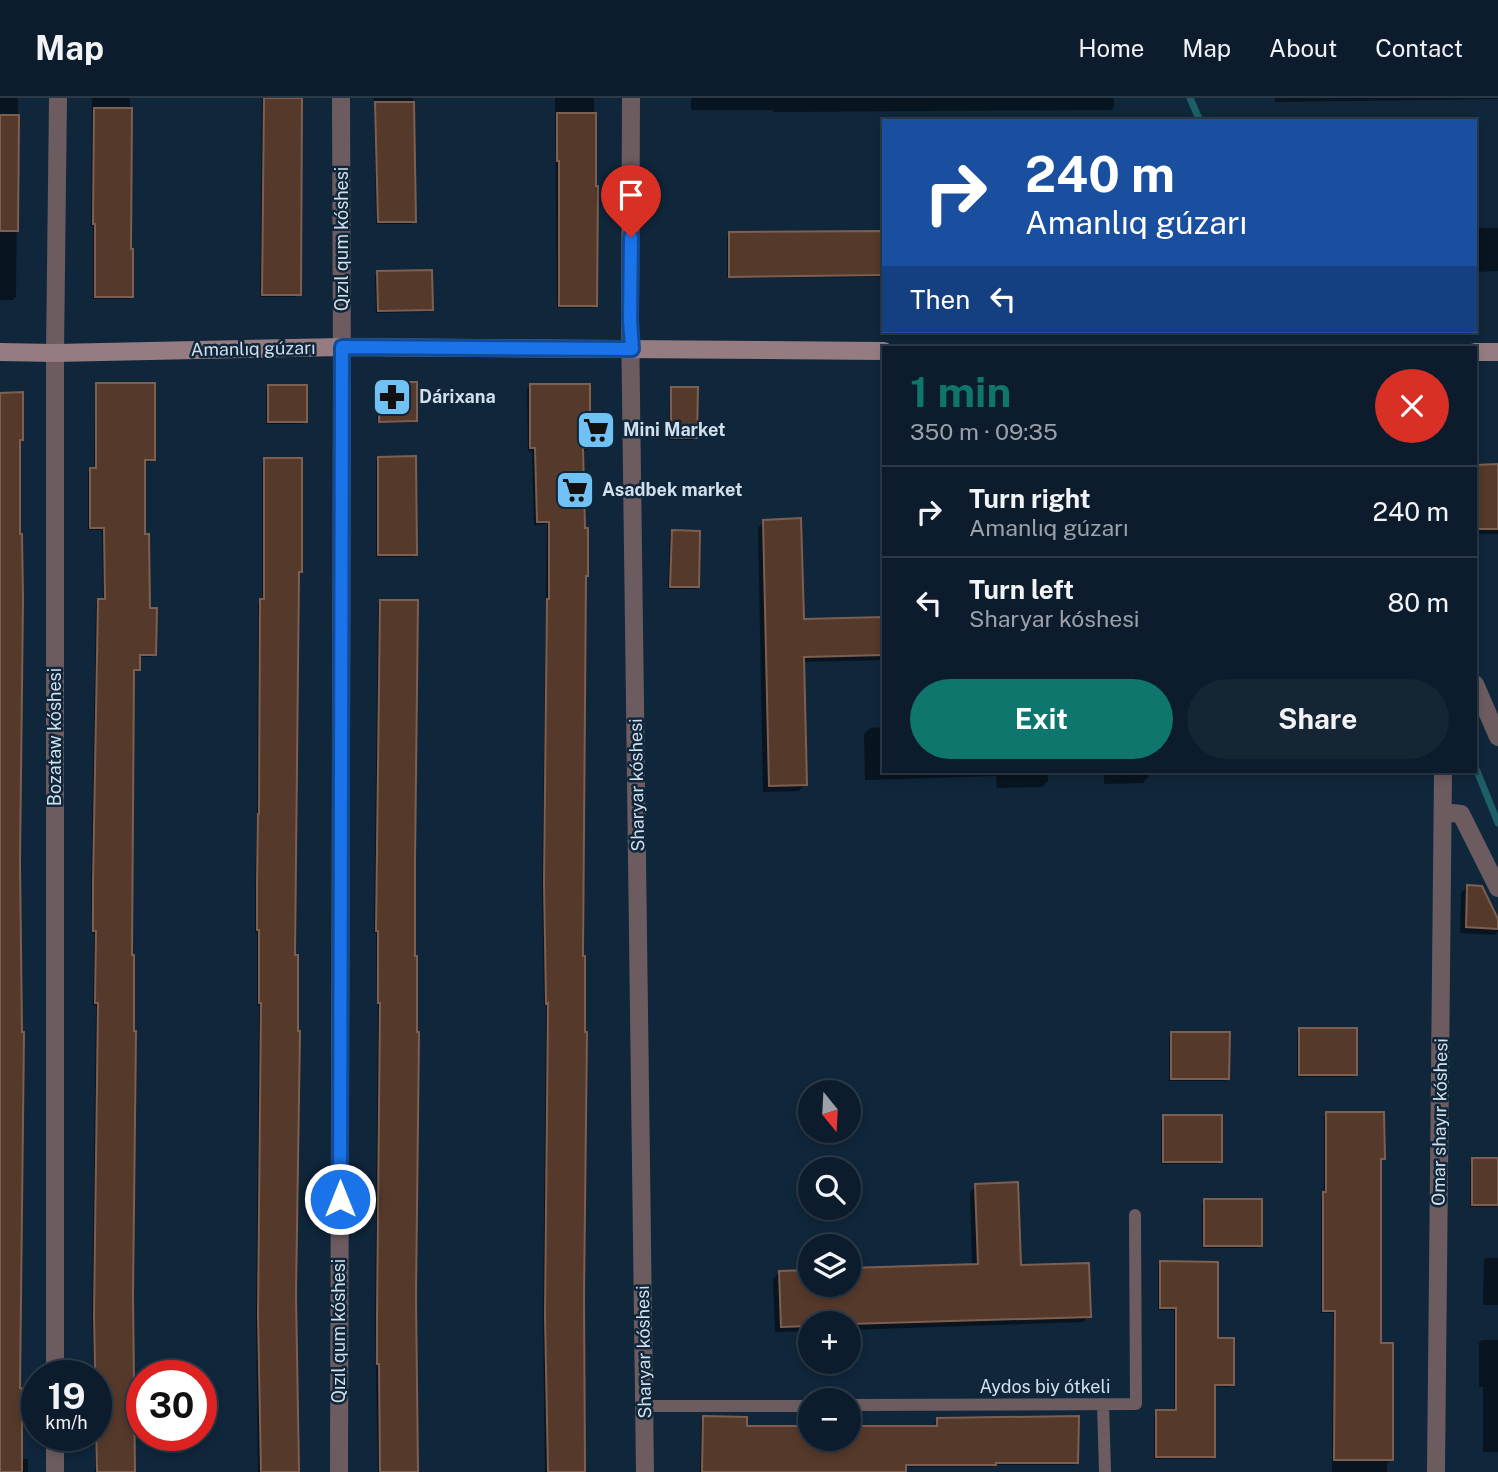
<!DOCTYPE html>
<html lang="en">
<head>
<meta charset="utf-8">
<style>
	:root { --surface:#0c1c2c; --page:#152534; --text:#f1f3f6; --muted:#9aa1a9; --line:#2c3a48; --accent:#0f766e }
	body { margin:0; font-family:"Public Sans",sans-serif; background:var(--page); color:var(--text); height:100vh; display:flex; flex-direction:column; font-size:26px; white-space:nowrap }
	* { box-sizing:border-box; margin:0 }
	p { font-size:23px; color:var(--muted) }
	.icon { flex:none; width:38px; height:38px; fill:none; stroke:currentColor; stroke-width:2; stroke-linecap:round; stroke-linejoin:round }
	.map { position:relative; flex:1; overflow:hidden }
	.sheet { position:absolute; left:882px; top:248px; width:595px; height:427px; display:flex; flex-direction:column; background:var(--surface); border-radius:0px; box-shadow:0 4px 10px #0003,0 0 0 2px var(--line) }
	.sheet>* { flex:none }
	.banner { position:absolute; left:882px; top:21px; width:595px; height:214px; border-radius:0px; box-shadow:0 4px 10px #0003,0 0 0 2px var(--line); background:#1a4fa0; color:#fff; overflow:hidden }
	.needle { width:46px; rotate:162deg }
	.fabs { position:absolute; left:798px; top:982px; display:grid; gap:14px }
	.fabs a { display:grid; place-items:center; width:63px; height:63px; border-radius:50%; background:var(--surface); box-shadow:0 4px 10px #0003,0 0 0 2px var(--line); font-size:35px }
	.speed { position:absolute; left:21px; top:1262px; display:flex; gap:14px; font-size:35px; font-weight:700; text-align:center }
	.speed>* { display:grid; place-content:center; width:91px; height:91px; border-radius:50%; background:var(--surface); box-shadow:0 4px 10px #0003,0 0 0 2px var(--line); line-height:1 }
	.speed small { font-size:18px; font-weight:400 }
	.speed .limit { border:10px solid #d22; background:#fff; color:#111 }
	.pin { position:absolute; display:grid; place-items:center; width:60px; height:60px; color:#fff; margin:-72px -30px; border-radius:50% 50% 50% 0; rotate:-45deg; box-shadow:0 0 7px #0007 }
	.pin .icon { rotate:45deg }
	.me { position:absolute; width:77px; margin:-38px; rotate:0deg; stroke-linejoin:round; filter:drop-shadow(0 0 5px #0008) }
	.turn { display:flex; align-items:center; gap:24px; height:147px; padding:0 28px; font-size:32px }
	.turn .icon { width:91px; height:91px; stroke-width:2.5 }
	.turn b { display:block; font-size:49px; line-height:60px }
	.then { display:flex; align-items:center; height:66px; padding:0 28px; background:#0003; gap:14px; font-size:26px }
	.round { display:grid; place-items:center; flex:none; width:74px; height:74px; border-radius:37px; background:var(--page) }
	.head { display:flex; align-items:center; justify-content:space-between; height:119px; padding:0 28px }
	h1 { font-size:42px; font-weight:700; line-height:52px; color:var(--accent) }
	.button { display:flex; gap:14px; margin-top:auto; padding:14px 28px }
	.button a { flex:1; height:80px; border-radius:42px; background:var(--accent); color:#fff; font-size:28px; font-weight:700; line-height:80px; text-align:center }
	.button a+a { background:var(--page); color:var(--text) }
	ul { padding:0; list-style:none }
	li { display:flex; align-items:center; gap:21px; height:91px; padding:0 28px; border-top:2px solid var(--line) }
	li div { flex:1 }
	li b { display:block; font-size:26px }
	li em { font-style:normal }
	header { display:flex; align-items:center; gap:42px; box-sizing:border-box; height:98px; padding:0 35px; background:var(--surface); border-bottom:2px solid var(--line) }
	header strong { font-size:33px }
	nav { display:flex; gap:38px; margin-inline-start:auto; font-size:24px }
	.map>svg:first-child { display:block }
	.shadow { fill:#0007 }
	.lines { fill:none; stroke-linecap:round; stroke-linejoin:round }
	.stream { stroke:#1c5f67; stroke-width:7 }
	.building { fill:#55392a; stroke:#7e5f4f; stroke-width:2 }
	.lane { stroke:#6c5c60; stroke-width:12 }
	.street { stroke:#6c5c60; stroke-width:18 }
	.secondary { stroke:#957c81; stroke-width:18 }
	.route-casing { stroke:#114b97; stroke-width:18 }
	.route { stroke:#1a73e8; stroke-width:12 }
	.labels { text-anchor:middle; stroke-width:5; stroke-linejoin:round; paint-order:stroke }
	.street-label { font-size:18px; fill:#d2dfed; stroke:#10263a }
	.poi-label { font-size:18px; font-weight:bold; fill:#d2dfed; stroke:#10263a; text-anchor:start }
</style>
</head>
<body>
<header>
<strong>Map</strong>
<nav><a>Home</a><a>Map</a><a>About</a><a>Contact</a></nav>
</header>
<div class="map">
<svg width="1498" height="1374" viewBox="0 0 1498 1374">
	<rect width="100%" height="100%" fill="#10263a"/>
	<path class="shadow" d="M0,0h18l-2,199 -3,3h-13z
		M92,0h38v153l2,45 -3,3h-36v-73h-2z
		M262,0h39l-2,196 -3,3h-36z
		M374,0h39l-1,78 2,46 -2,2h-36z
		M555,0h39l2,207 -3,3h-36z
		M691,0h423v9l-2,3 -339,2v-2h-82z
		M1275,0h223v1l-223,3z
		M1475,130h23v43l-23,1z
		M884,135v44l-157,1v-41l2,-3z
		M378,174l53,37 -2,3 -53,1 -1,-38z
		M379,286l36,37 -2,2h-36v-37z
		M97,287l56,74 -3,3h-7v74l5,74 6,45 -3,2h-13v12l-3,3h-3l-1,622 3,178h-39l1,-96h-2l-2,-57 4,-314h-3l1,-72h-2l-1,-46 5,-284 3,-3h4l-1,-70h-14v-58l3,-2h3l1,-82z
		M530,288l59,61 -4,4h-3l2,126 -2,718 3,177h-40l-2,-152 3,-314h-2l-2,-119 5,-363 -13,1 -2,-74h-4l-1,-62z
		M269,289l36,34 -2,3h-37v-35z
		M672,291l24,49 -3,2h-24l1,-49z
		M0,296l21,45 -3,3 1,948 2,69h7v13h-28z
		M378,360l37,96 -2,3h-37v-96z
		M264,362l36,112 -3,3 -3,382 1,337 2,178h-39l-2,-153 3,-314h-2v-73h-2v-45l2,-70 1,-214 4,-3v-137z
		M1475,368h23v68h-23z
		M764,423l38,99 82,-2v42l-81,2 2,123 -6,6 -36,1 -5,-264z
		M672,434l25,54 -2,3h-27l2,-54z
		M380,503l33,261 4,610h-39l-3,-152 3,-315h-1l-1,-72h-2l4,-329z
		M884,629v45h164v9l-6,6 -45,1 -1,-12 -131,4 -1,-46 6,-6z
		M1104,674h45v4l-6,7 -39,1z
		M1467,789l31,36v8l-3,4 -35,-2 1,-40z
		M1300,932l56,44 -3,3h-56v-44z
		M1172,936l56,44 -3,3h-56v-45z
		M1327,1016l56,44 -4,4v182l12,115 -4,4v9h-55l1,-159h-12v-117l3,-3v-77z
		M1164,1019l56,44 -3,3h-56v-44z
		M1473,1062h25v47h-28v-44z
		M976,1088l43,81 70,49 -6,6 -234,8v-7h-39v8l-35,1 -2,-53 7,-7 30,-1v13h39v-14l123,-4 -2,-74z
		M1205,1103l55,44 -2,3h-56v-44z
		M1486,1160h12v47h-15l1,-45z
		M1160,1165l72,121 -2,3h-17v70l-3,2h-56v-44l3,-3h17v-102h-16v-44z
		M1482,1242h16v112h-15v-65h-4v-44z
		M704,1320l41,10h65v10h39v-10h86v-5l3,-3 139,42 -3,3h-80l-3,2h-87v5h-204l1,-52z"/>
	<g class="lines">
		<path class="stream" d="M1190,0l10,23
			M1475,668l23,57"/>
	</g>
	<path class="building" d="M264,0h38l-1,197h-39z
		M375,4h39l2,120h-38z
		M94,10h38l-1,141h2v48h-38v-73h-2z
		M557,15h39v73h2l-1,120h-38v-145h-2z
		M0,17h19l-1,116h-18z
		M884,133v44l-155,2v-45z
		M432,172l1,40 -55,1 -1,-40z
		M379,284h38v39l-38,1z
		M96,285h59v77h-10v74h4l1,74h7l-1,47h-16v15h-6l-2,285h2v76h2l-3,263 2,178h-38l-3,-157 4,-312h-3l1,-72h-3v-48l5,-284h7l-1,-71h-14v-60h6z
		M530,286h60v64h-7l2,80h3v48h-2l-3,380h2v76h2l-3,263 1,177h-37l-3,-156 3,-313 -2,1 -2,-121 3,-284h2v-77h-12l-2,-74h-5z
		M268,287h39v37h-39z
		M671,289h27l-1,51h-26z
		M23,294v48h-3v94h2l1,65 -3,263 2,170h2l-4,356h2v84h-22v-1079z
		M416,358l1,99h-39v-98z
		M264,360h38v114h-3l-4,383h3v76h2l-4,263 3,178h-38l-3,-157 3,-312h-2v-73h-2v-47l1,-69h1l1,-215h4z
		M1498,366v65h-23v-64z
		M801,420l3,101 80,-2v38l-80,2 3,128 -38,1 -6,-266z
		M672,432l28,1 -1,56h-29z
		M380,502h38l-3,262v94h2v76h2l-3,263 2,177h-38l-1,-108h-2v-48l3,-313h-2v-72h-2z
		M1467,787l15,1 16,33v10l-32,-2z
		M1299,930h58v47h-58z
		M1171,934h59l-1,47h-58z
		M1326,1014h58l1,47h-4v184h12v117h-59l1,-149h-12v-119h3z
		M1163,1017h59v47h-59z
		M1472,1060h26v47h-26z
		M1018,1084l3,83 68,-2 2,54 -242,7v-1h-39v3l-29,1 -2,-56 31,-1v14h39v-16l129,-4 -3,-80z
		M1204,1101h58v47h-58z
		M1160,1163l58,1v76h16v47h-19v72h-59v-47h20v-102h-16z
		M703,1318l44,1v9h63v12h39v-12h88v-8l142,-2 -1,47h-82v2h-90v7h-204z"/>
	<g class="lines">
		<path class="lane" d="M1103,1306l2,68
			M849,1307l287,-1 -1,-189
			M645,1308h165"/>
		<path class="street" d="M631,0l-1,222 15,1152
			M1475,586l23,53
			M1443,714l18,2 37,74
			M55,1278v-1023l3,-255
			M55,1337v37
			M339,1374l3,-1092 -1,-282
			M1436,1374l7,-700"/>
		<path class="secondary" d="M0,254l55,1 287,-6 542,4
			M1475,254h23"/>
	</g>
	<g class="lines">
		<g class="route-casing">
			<path id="route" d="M340,1101l2,-852 290,2 -2,-29 1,-83"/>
		</g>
		<use href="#route" class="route"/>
	</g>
	<defs>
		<g id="pharmacy-square" transform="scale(2.0125)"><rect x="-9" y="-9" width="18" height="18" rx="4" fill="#70c2f4" stroke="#10263a"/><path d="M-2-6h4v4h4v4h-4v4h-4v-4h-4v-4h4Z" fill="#111"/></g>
		<g id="supermarket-square" transform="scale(2.0125)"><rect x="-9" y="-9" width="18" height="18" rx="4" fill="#70c2f4" stroke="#10263a"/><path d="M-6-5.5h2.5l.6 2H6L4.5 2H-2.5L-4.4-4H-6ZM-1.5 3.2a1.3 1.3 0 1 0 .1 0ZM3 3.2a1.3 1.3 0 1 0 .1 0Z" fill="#111"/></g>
	</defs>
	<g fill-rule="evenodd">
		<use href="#pharmacy-square" x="392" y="299"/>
		<use href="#supermarket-square" x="596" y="332"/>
		<use href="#supermarket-square" x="575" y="392"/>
	</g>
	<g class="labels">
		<g class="street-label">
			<text transform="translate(342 141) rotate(-90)" y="6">Qızıl qum kóshesi</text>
			<text transform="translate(253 251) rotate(-1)" y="6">Amanlıq gúzarı</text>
			<text transform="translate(55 639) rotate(-90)" y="6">Bozataw kóshesi</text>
			<text transform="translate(637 687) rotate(-91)" y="6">Sharyar kóshesi</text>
			<text transform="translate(1440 1024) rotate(-89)" y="6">Omar shayır kóshesi</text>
			<text transform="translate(339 1233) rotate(-90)" y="6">Qızıl qum kóshesi</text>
			<text transform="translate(644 1254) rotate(-91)" y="6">Sharyar kóshesi</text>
			<text x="1045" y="1295">Aydos biy ótkeli</text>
		</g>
		<g class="poi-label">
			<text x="419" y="305">Dárixana</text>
			<text x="623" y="338">Mini Market</text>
			<text x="602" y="398">Asadbek market</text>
		</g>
	</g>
</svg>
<div class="fabs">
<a><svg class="needle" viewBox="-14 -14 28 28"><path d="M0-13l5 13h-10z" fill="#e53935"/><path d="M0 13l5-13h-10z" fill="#9aa1a9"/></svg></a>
<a><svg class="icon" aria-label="search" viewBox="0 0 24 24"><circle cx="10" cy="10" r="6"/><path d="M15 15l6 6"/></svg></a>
<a><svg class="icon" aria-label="layers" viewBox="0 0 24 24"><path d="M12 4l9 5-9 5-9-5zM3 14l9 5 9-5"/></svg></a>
<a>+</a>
<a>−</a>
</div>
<div class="speed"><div>19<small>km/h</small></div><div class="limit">30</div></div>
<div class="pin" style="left:631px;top:139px;background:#d93025"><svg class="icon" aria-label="arrive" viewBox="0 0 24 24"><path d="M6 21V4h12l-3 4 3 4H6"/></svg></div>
<svg class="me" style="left:340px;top:1101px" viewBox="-20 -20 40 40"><circle r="17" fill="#1a73e8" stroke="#fff" stroke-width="3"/><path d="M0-11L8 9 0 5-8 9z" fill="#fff"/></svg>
<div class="banner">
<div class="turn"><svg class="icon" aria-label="right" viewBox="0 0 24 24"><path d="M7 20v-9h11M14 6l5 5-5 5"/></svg><div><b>240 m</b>Amanlıq gúzarı</div></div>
<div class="then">Then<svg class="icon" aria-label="left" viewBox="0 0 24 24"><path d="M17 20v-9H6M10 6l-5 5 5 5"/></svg></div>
</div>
<section class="sheet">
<div class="head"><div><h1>1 min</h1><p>350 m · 09:35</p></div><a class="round" style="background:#d93025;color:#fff"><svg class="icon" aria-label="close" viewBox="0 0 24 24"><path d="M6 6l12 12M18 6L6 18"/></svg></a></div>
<ul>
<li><svg class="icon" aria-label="right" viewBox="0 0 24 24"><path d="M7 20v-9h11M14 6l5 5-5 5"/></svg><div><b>Turn right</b><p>Amanlıq gúzarı</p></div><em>240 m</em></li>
<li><svg class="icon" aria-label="left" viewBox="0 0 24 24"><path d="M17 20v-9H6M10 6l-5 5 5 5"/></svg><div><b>Turn left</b><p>Sharyar kóshesi</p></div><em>80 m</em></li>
</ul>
<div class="button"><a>Exit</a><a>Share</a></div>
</section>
</div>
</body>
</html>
